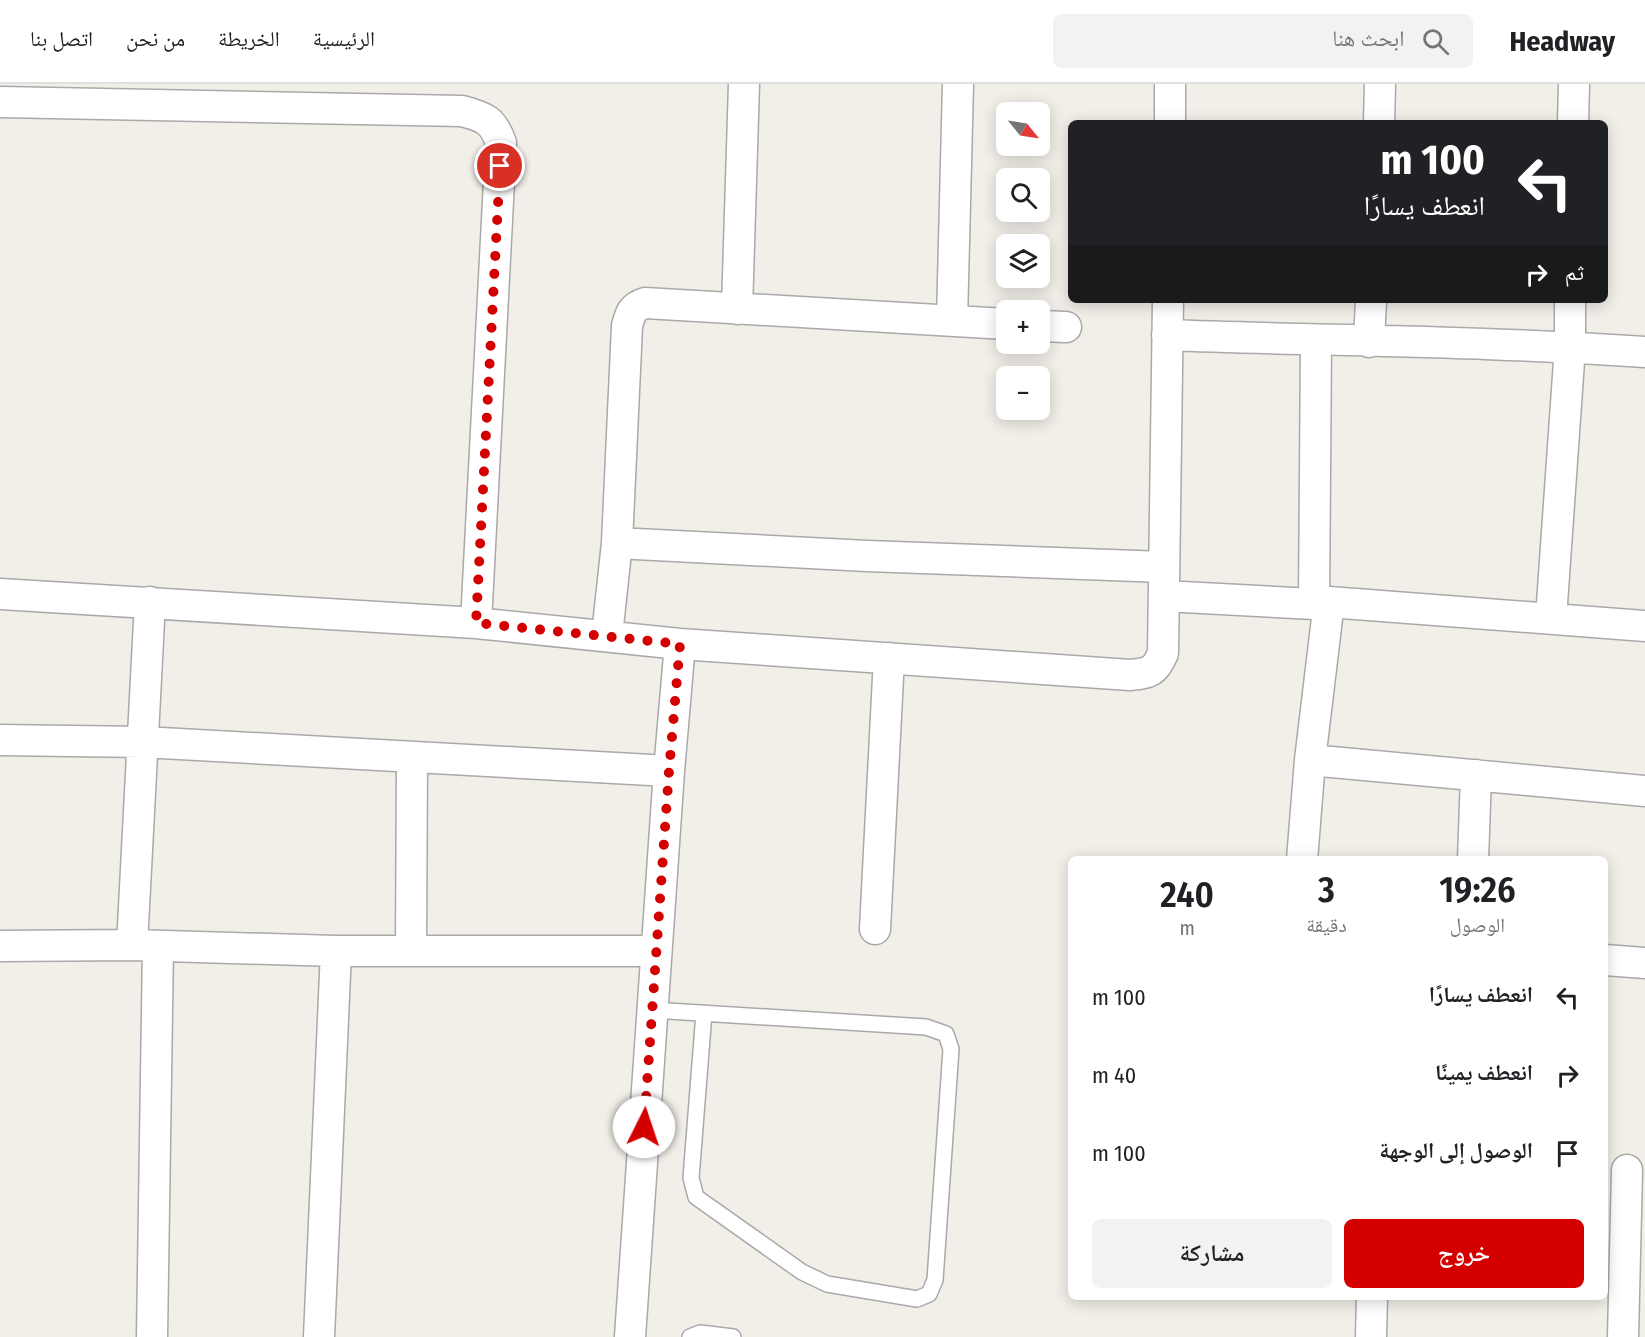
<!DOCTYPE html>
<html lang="ar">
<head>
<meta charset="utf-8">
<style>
	:root { --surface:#fff; --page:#f2f2f2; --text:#202124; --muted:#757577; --line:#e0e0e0; --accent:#d40000 }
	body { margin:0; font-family:"Fira Sans Condensed","Noto Naskh Arabic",sans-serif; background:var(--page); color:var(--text); direction:rtl; height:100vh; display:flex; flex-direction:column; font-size:22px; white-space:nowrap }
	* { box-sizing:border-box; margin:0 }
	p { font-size:20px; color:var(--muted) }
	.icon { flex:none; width:33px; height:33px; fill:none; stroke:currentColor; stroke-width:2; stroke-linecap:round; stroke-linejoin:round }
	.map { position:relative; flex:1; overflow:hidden; direction:ltr }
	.sheet { position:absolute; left:1068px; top:772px; width:540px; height:444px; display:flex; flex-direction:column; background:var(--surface); border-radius:9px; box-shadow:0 3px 15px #0003; direction:rtl }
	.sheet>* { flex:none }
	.banner { position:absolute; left:1068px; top:36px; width:540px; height:183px; border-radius:9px; box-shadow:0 3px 15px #0003; direction:rtl; background:#202124; color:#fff; overflow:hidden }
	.needle { width:39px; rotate:120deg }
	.fabs { position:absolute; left:996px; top:18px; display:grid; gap:12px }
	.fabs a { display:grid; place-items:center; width:54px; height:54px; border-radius:9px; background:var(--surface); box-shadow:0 3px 15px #0003; font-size:30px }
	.pin { position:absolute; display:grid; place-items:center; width:51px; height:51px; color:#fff; margin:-26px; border:3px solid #fff; border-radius:50%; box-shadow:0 2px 6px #0007 }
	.me { position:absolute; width:66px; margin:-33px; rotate:4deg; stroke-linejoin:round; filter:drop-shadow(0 0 4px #0008) }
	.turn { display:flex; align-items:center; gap:21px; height:126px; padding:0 24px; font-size:27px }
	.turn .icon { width:78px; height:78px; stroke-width:2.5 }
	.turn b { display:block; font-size:42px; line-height:51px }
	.then { display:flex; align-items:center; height:57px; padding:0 24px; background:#0003; gap:12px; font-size:22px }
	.eta { display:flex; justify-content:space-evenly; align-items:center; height:102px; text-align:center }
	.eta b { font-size:36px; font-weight:600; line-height:42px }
	.action { display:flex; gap:12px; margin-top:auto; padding:12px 24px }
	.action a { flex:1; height:69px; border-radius:9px; background:var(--accent); color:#fff; font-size:24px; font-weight:600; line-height:69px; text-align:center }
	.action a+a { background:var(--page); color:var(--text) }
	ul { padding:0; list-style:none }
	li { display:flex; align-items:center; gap:18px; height:78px; padding:0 24px }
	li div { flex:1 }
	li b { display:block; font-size:22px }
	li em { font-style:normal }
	header { display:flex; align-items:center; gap:36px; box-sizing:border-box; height:84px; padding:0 30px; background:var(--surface); border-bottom:2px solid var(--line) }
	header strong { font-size:28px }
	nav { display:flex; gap:33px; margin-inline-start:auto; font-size:21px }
	.search { width:420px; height:54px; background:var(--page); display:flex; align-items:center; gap:15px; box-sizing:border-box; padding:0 21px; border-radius:9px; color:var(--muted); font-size:22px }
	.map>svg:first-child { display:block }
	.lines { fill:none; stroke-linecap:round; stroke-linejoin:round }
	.lane-casing { stroke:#a9a9a9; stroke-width:18 }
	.street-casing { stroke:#a9a9a9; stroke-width:33 }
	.lane { stroke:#fff; stroke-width:15 }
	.street { stroke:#fff; stroke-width:30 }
	.route { stroke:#d40000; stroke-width:10; stroke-dasharray:0 18 }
</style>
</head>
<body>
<header>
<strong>Headway</strong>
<div class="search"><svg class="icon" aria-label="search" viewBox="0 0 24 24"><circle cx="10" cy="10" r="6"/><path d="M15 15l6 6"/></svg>ابحث هنا</div>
<nav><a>الرئيسية</a><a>الخريطة</a><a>من نحن</a><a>اتصل بنا</a></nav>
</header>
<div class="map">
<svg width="1645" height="1253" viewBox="0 0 1645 1253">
	<rect width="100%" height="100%" fill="#f2efe9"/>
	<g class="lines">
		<g class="lane-casing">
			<path id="lane" d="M652,926l274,17 20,7 5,15 -16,231 -6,14 -12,5 -90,-15 -25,-12 -106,-75 -5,-19 13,-165
				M690,1253l10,-4 33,4"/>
		</g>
		<g class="street-casing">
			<path id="street" d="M0,18l462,9c23,6 31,9 39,32l-25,480
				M1170,39v-39
				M1379,39l1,-39
				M1573,39l1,-39
				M737,225l7,-225
				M952,237l6,-237
				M1040,242l26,1
				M1167,251c159,6 319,6 478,17
				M1369,258l2,-42
				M617,459l250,13 297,11
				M0,510l476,29 204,21 450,31c20,-2 25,-3 33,-22l5,-353
				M1164,512l150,8 15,-2 316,24
				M1314,520l2,-263
				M1551,534l19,-271v-47
				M607,551l10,-92 10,-217c3,-12 5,-19 18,-23l361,21
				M0,656l143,2 526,29
				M1310,676l335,31
				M1302,776l8,-100 19,-158
				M1473,776l3,-85
				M875,845l14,-271
				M132,861l18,-343
				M0,862l132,-1 204,6h320
				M411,867l1,-194
				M1605,876l40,3
				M152,1253l6,-391
				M319,1253l17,-386
				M630,1253l39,-566 11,-127
				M1371,1253l1,-39
				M1623,1253l4,-167"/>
		</g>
		<use href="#lane" class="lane"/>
		<use href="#street" class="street"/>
	</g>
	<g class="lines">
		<path class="route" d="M500,82l-24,457 204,21 -11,127 -25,356"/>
	</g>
</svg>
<div class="fabs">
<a><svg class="needle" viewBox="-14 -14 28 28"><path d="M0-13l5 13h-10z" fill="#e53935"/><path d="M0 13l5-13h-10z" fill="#757577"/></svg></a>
<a><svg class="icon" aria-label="search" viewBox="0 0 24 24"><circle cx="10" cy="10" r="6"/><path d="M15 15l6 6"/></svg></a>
<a><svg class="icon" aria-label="layers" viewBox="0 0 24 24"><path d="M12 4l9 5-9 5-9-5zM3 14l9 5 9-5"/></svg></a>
<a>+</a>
<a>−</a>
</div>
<div class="pin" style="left:500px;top:82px;background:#d93025"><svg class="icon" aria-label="arrive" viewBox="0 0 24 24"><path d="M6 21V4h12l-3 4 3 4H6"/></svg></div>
<svg class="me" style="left:644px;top:1043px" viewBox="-20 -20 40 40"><circle r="19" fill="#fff"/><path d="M0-13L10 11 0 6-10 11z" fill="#d40000"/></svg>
<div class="banner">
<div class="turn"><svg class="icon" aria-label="left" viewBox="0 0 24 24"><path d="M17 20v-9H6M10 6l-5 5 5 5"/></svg><div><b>100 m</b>انعطف يسارًا</div></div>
<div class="then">ثم<svg class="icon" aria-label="right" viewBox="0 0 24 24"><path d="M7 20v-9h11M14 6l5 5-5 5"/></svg></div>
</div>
<section class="sheet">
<div class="eta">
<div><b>19:26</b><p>الوصول</p></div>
<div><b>3</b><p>دقيقة</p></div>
<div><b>240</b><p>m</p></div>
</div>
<ul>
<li><svg class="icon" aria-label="left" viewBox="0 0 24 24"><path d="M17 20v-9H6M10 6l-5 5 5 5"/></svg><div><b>انعطف يسارًا</b></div><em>100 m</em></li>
<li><svg class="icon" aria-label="right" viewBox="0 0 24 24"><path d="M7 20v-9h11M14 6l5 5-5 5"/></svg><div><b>انعطف يمينًا</b></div><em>40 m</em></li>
<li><svg class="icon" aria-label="arrive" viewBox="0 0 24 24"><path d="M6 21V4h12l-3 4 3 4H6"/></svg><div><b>الوصول إلى الوجهة</b></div><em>100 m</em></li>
</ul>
<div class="action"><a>خروج</a><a>مشاركة</a></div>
</section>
</div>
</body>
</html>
